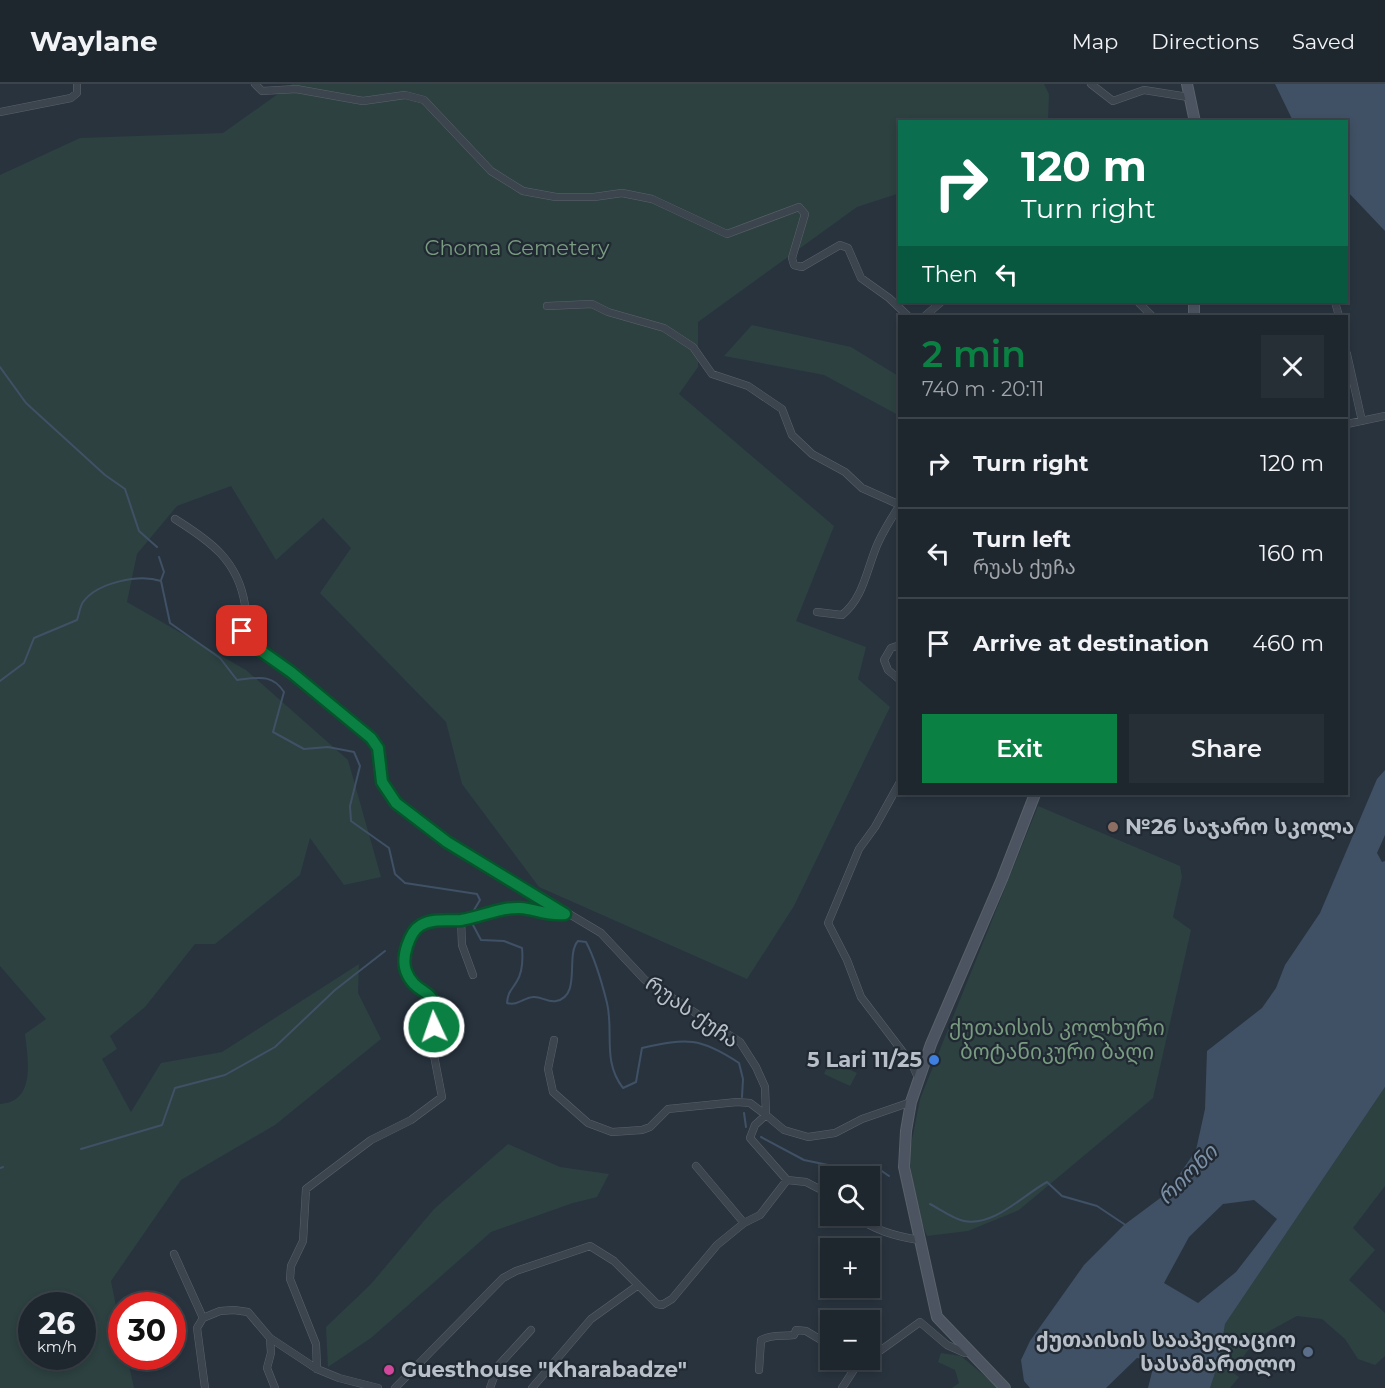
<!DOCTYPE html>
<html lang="en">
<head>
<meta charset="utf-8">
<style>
	:root { --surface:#1e262e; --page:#262e36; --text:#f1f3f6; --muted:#a1a5aa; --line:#3c434a; --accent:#0b8043 }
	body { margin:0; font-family:Montserrat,"Noto Sans Georgian",sans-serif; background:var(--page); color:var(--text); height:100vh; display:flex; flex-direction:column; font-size:22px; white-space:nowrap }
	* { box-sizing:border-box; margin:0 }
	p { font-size:20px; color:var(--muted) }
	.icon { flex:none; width:33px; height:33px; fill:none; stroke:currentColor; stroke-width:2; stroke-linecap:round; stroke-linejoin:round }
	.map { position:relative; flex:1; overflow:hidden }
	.details { position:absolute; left:898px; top:231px; width:450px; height:480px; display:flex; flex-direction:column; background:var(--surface); border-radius:0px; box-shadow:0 3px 9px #0003,0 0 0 2px var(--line) }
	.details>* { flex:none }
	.hud { position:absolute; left:898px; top:36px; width:450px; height:183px; border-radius:0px; box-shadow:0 3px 9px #0003,0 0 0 2px var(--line); background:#0b6e4f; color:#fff; overflow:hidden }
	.buttons { position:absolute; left:820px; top:1082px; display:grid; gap:12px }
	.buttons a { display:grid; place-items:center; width:60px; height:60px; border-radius:0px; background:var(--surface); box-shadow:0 3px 9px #0003,0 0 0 2px var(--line); font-size:30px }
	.speed { position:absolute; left:18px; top:1208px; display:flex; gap:12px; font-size:30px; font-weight:700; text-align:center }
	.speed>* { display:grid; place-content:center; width:78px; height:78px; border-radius:50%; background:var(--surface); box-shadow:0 3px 9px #0003,0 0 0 2px var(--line); line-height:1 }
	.speed small { font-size:15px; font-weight:400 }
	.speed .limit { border:9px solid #d22; background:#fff; color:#111 }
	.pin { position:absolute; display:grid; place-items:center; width:51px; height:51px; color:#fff; margin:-26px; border-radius:12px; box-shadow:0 3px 9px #0006 }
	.me { position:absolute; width:66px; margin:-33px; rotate:357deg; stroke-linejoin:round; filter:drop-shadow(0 0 4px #0008) }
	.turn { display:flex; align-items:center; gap:21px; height:126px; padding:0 24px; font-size:27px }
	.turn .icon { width:78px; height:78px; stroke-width:2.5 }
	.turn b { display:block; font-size:42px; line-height:51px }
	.then { display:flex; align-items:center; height:57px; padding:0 24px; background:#0003; gap:12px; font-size:22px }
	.round { display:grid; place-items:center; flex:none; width:63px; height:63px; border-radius:0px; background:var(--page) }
	.summary { display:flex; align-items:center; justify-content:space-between; height:102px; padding:0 24px }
	h1 { font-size:36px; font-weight:600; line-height:45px; color:var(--accent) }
	.cta { display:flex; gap:12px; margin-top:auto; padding:12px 24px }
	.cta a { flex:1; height:69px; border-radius:0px; background:var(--accent); color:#fff; font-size:24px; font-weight:600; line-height:69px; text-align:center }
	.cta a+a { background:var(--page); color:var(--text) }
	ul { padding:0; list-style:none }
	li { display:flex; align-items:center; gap:18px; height:90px; padding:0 24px; border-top:2px solid var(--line) }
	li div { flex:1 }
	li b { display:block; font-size:22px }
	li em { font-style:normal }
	header { display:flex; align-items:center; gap:36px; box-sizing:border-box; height:84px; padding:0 30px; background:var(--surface); border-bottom:2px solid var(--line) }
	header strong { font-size:28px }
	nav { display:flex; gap:33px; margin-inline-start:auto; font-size:21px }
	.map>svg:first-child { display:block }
	.green { fill:#2d4141; fill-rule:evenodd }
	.water { fill:#405165; fill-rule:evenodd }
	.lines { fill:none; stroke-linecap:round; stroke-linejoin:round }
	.stream { stroke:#405165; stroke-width:2 }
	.street-casing { stroke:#5a626b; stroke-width:8 }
	.secondary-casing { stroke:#5a626b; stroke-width:12 }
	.street { stroke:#3c444e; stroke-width:7 }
	.secondary { stroke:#4b5460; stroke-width:10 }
	.route-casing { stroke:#07532c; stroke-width:15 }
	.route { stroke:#0b8043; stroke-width:10 }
	.education-dot { fill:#8d6e63; stroke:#212933; stroke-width:2 }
	.shop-dot { fill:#3f7fe0; stroke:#212933; stroke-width:2 }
	.service-dot { fill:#5c6f8a; stroke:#212933; stroke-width:2 }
	.hotel-dot { fill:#d1479c; stroke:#212933; stroke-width:2 }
	.labels { text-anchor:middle; stroke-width:4.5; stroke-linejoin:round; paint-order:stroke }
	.park-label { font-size:21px; fill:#799c80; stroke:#212933 }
	.poi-label { font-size:21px; font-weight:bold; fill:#b8bfc8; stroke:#212933; text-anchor:start }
	.street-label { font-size:21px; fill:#b8bfc8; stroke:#212933 }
	.water-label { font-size:22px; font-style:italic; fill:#7d92a8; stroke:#212933 }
</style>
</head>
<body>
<header>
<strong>Waylane</strong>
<nav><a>Map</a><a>Directions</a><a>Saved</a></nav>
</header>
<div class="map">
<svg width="1385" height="1304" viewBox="0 0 1385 1304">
	<rect width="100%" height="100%" fill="#28333e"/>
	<path class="green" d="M292,0h752l5,10 -1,27 -148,1v71l-43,14 -159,115v45l-19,27 155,132 -38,95 70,26 -8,32 32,28 -96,199 -47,73 -208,-92 -77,-103 -16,-62 -126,-129 31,-45 -28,-30 -47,42 -45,-74 -54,20 -40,48 -10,48 119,68 102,90 33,117 -37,8 -34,-47 -10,37 -85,69h-20l-50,63 -35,29 7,13 -15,10 29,53 30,-49 61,-11 137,-88 -1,29 23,46 -106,86 -94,55 -70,101 10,50 1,25h5l7,32h-134v-284c36,-2 28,-44 25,-70l21,-15 -46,-53v-791l80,-37 143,-5zM32,1221h50v51h-50z
		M752,241l99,22 49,30v39l-76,-41 -100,-19z
		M1038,722l142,60 2,11 -9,40 18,13 -38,168 -134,112 -51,21 -41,5 -11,-27 -7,-54 11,-56z
		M830,976l27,13 -7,13 -26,-12z
		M1385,1003v99l-32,42 22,22 -26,30 36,33v43l-10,9 -17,-6 -13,-20 -23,-20 -25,-3 -40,22 -25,34 7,5 -9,11h-20l9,-27 6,-37z
		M508,1060l52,23 49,7 -12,23 -24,6 -82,29 -120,106 -43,29 -2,-40 45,-43 63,-75z
		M941,1269l20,3 38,32h-47l7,-5 -4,-13 -17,-8z"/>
	<path class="water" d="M1275,0h110v147l-38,-40v-69l-54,-1z
		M1385,686v65l-8,18 5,9 3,-1v226l-160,237 -6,37 -9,27h-62l7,-28 -18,-2 -31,30h-76l-6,-7 -3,-21 9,-19 54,-76 40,-40 43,-32 29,-43 9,-41 2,-58 55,-43 14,-20 9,-23 35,-52 57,-134zM1254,1116l23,19 -41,53 -38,31 -34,-20 25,-46 34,-33z"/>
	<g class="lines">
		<path class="stream" d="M0,283l26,36 79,72 20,14 14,42 18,16
			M159,473l5,15 -3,8
			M0,597l24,-18 10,-25 43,-18c2,-5 3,-14 6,-18 15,-20 56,-28 78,-21l9,42 50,35 17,22c20,-2 35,-7 47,12l-11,40 31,17 24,-2 26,5 6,14 -10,40 1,15 38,27 6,26 10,9 72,11 3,6 -6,10
			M473,841l8,15 23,1 18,7c1,11 1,23 -5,33 -5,9 -9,10 -10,22 11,3 16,-5 26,-6 8,-1 15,6 23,4 26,-5 9,-46 22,-60l8,1c9,17 16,41 21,61 7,29 -5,58 16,85l13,-6 6,-34c45,-10 58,-11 97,15l4,16 -1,18
			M744,1029l2,14
			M761,1053l43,23 24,5h45l16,11
			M81,1065l81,-24 13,-37 50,-13 50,-28 60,-57 50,-39
			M0,1084l3,-1
			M930,1120c10,5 23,15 34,17 30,6 59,-26 83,-39l15,14 35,10 30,20"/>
		<g class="street-casing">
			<path id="street" d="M255,0l7,7 34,-2 67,12 42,-6 19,5 67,71 32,20 33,6h38l28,-4 30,6 75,35 72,-27 6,7 -13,44 2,7 8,2 38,-22 8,3 13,30 28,20 19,18
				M1091,0l22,17 31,-11 44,7
				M0,28l71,-14 6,-5v-9
				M1138,218l14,14
				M1335,218l4,14
				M547,222l45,-2 16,8 56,16 29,19 19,27 36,12 34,23 10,26 20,19 33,18 17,16 38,17c-8,12 -16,25 -22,38 -11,24 -14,55 -36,72l-25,-3
				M925,232l16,-14
				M1347,270l15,67
				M1347,340l38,-8
				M175,435c35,22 63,41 70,86 2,14 -4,23 2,36l124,97 7,10 4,34 14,21 51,38 154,92 44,47 95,62 16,25 9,20 1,28 -16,-12 -13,-1 -69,7 -18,18 -8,3 -30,2 -24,-9 -35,-31 -5,-23 6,-29
				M900,561l-9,3 -7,12 4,10 12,10
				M900,698l-25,45 -16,22 -31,74 19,37 14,37 51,67 7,16
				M461,835l1,26 11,30
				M696,1082l48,57
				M831,1111l-25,-13 -19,-2 -37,-42 5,-13 11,-10 18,15 24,7 27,-4 27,-14 49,-17
				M853,1131c21,15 41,21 66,25
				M174,1170l29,64 -6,10 8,60
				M203,1234l17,-7 14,-1 14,2 22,26 47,31 22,9 39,10
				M270,1254l1,15 -4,15 8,20
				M870,1274l50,-36 27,23 18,8 4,-2
				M317,1285l-1,-25 -26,-65 1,-13 12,-25 3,-52 65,-49 40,-20 31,-23 -10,-52 5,-36 -4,-11 -18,-14 -9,-13 -2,-13 14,-31 11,-6 32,-2 49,-10 12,-1 21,6h22
				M759,1286l2,-30c12,-6 20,-3 33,-5l2,-5 10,1 25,15
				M395,1304l108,-110 13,-7 74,-25 24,15 43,43 5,1 10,-6 45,-54 27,-22 16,-8 27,-35
				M490,1304l8,-22 33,-36
				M532,1304l59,-69 46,-33
				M842,1304l17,-26 7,-3"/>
		</g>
		<g class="secondary-casing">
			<path id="secondary" d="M1187,0l8,38
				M1194,232v-14
				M1005,1304l-68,-71 -33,-150 2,-36 5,-29 20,-58 71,-165 33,-85"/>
		</g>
		<use href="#street" class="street"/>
		<use href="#secondary" class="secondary"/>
	</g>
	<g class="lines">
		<g class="route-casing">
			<path id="route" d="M242,547l5,10 44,31 80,66 7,10 4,34 14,21 51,39 118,72c-18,2 -29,-5 -45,-6 -20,-1 -39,9 -59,12 -13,1 -28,-2 -40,5 -12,7 -20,33 -15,46 11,29 35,12 28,56"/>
		</g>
		<use href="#route" class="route"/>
	</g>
	<circle class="education-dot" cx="1113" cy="743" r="6"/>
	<circle class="shop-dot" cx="934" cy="976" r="6"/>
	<circle class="service-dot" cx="1308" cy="1268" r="6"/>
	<circle class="hotel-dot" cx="389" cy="1286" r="6"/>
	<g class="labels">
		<g class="park-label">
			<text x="517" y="171">Choma Cemetery</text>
			<text x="1057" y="951">ქუთაისის კოლხური<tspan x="1057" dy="24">ბოტანიკური ბაღი</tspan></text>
		</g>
		<g class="poi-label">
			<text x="1125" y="750">№26 საჯარო სკოლა</text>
			<text x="922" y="983" text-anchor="end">5 Lari 11/25</text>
			<text x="1296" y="1263" text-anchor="end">ქუთაისის სააპელაციო<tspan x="1296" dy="24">სასამართლო</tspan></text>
			<text x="401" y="1293">Guesthouse "Kharabadze"</text>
		</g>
		<g class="street-label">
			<text transform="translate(692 928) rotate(35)" y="7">რუას ქუჩა</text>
		</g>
		<g class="water-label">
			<text transform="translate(1187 1090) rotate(-45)" y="8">რიონი</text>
		</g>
	</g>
</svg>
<div class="buttons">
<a><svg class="icon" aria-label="search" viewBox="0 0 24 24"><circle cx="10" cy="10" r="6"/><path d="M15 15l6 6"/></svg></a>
<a>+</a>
<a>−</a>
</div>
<div class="speed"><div>26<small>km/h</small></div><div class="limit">30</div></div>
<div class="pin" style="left:242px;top:547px;background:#d93025"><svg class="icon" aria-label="arrive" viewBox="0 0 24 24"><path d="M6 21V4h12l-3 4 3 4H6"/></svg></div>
<svg class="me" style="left:434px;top:943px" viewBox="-20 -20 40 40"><circle r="17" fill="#0b8043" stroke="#fff" stroke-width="3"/><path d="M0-11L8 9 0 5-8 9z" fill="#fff"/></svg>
<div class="hud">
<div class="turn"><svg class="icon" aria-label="right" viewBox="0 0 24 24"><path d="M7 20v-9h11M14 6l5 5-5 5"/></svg><div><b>120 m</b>Turn right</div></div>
<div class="then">Then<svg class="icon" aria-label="left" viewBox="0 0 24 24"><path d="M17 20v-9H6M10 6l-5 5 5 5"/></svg></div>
</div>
<section class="details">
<div class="summary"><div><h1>2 min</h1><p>740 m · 20:11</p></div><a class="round"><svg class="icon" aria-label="close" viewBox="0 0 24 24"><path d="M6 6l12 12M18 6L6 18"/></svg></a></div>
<ul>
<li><svg class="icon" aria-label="right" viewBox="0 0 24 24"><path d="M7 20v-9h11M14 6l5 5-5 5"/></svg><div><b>Turn right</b></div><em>120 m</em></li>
<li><svg class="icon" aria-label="left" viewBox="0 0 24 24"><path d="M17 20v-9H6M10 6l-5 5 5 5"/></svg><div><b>Turn left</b><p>რუას ქუჩა</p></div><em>160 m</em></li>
<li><svg class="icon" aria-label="arrive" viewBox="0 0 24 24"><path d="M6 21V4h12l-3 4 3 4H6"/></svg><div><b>Arrive at destination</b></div><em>460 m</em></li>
</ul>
<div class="cta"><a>Exit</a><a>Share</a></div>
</section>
</div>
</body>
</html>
